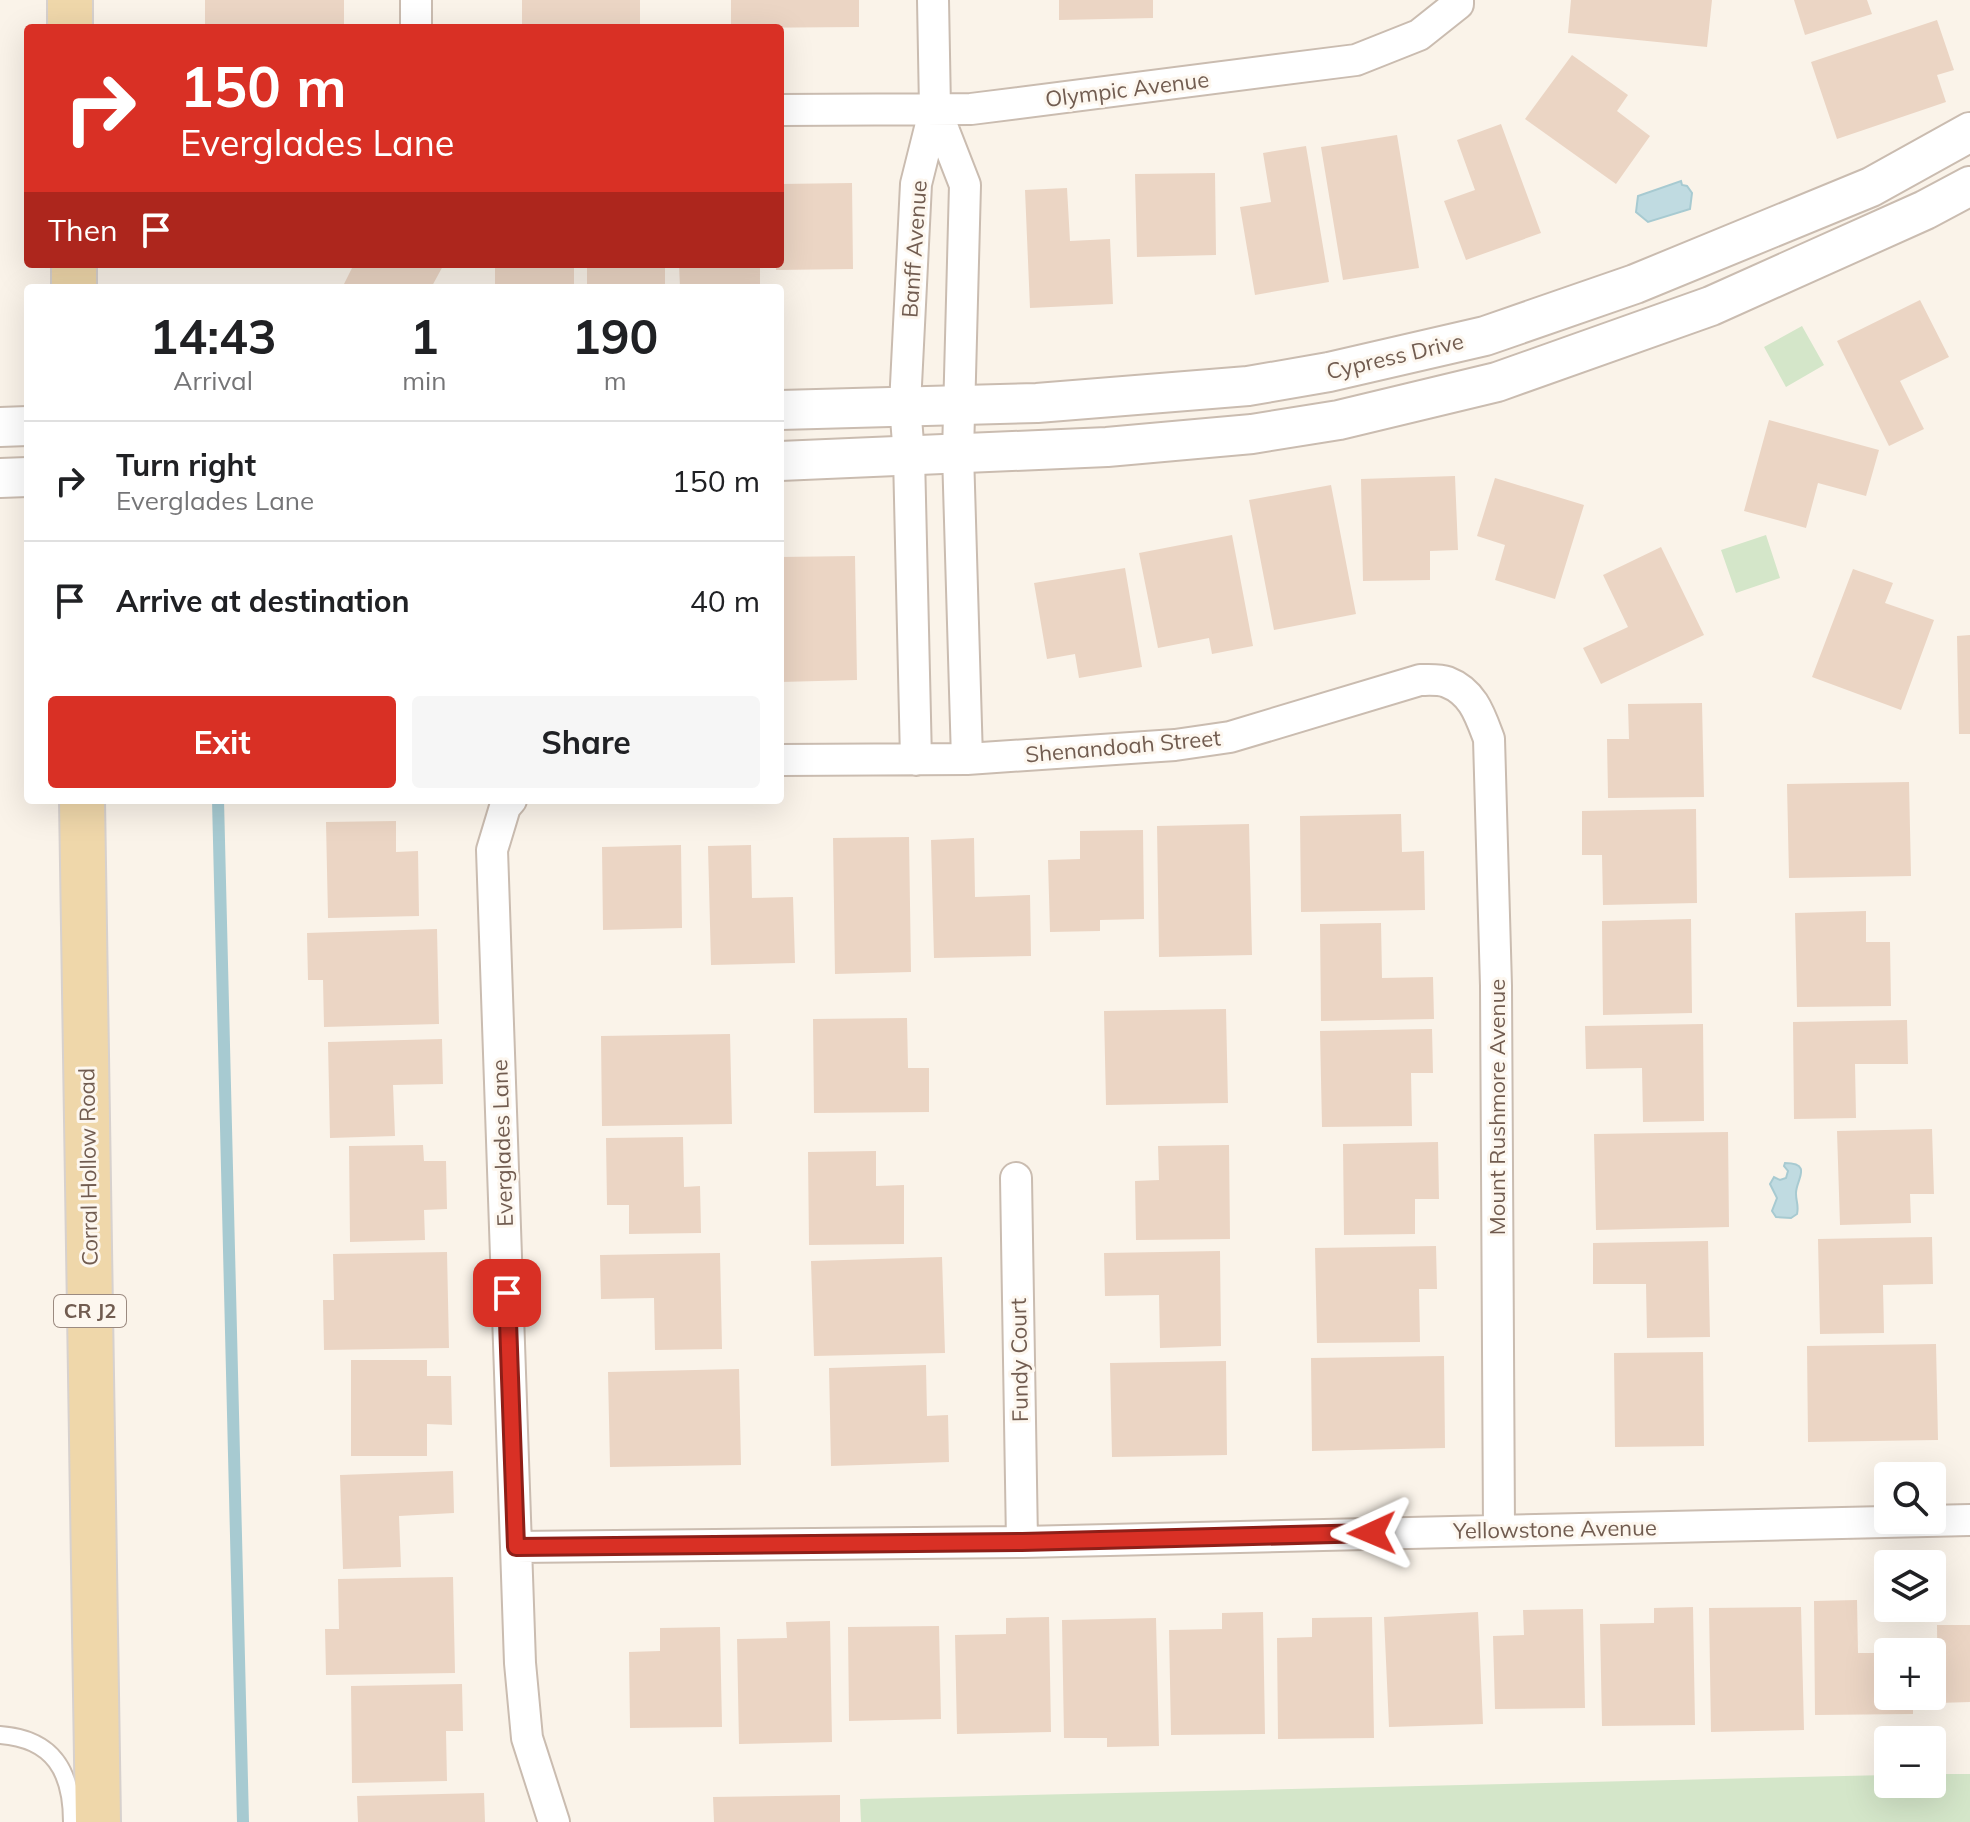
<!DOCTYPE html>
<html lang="en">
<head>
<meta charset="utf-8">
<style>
	:root { --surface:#fff; --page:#f6f6f6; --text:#202124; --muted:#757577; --line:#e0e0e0; --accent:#d93025 }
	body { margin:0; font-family:Mulish,sans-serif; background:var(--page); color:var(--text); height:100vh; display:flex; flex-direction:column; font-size:30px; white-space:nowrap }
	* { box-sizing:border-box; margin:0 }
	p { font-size:26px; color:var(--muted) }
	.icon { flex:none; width:44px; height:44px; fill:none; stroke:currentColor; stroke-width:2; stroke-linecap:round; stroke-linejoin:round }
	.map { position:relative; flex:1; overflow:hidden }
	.panel { position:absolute; left:24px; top:284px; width:760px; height:520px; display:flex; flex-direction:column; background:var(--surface); border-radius:8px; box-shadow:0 8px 32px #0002 }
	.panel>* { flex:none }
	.top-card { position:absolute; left:24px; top:24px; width:760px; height:244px; border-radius:8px; box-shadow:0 8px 32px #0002; background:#d93025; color:#fff; overflow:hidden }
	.tools { position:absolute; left:1874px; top:1462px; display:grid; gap:16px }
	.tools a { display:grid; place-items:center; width:72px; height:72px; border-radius:8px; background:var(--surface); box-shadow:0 8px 32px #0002; font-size:40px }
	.pin { position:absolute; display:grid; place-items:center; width:68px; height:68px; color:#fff; margin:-34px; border-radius:16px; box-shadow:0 4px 12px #0006 }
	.me { position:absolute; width:88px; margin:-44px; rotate:269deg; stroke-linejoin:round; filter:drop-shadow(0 0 6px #0008) }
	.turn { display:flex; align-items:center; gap:28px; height:168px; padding:0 24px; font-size:36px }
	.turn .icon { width:104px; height:104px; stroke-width:2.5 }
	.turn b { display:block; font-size:56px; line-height:68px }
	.then { display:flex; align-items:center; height:76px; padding:0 24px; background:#0003; gap:16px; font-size:30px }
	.eta { display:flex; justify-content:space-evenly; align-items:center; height:136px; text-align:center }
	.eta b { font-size:48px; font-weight:700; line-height:56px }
	.cta { display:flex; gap:16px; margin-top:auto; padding:16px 24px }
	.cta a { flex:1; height:92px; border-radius:8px; background:var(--accent); color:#fff; font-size:32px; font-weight:700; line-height:92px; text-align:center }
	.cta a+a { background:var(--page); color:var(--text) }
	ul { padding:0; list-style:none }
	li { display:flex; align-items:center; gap:24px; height:120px; padding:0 24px; border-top:2px solid var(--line) }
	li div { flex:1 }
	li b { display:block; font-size:30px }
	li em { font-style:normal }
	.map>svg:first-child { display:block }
	.green { fill:#d4e6c9 }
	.water { fill:#c0dbe1; stroke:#a7cad1; stroke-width:2 }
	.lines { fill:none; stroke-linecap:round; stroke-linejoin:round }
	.stream { stroke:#a7cad1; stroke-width:12 }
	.building { fill:#ebd5c4 }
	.service-casing { stroke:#cabcb0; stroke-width:20 }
	.minor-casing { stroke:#cabcb0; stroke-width:34 }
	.tertiary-casing { stroke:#cabcb0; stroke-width:42 }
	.primary-casing { stroke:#d7d1ce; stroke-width:48 }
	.service { stroke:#fff; stroke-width:16 }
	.minor { stroke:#fff; stroke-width:30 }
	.tertiary { stroke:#fff; stroke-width:38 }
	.primary { stroke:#efd7aa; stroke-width:44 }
	.route-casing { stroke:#8d1f18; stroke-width:20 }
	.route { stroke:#d93025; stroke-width:14 }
	.labels { text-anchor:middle; stroke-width:6; stroke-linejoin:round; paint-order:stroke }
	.shield { fill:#fdf7ef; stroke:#9b8a80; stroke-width:2 }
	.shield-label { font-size:20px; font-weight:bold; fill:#715c50 }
	.street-label { font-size:22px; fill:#715c50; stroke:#fdf7ef }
</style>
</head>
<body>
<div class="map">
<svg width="1970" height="1822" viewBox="0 0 1970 1822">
	<rect width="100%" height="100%" fill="#faf3e9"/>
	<path class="green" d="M1802,326l22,39 -38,22 -22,-40z
		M1766,535l14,43 -44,15 -15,-43z
		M1932,1774h38v48h-1109l-1,-23 1028,-24v9h44z"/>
	<path class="water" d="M1681,181l1,4 5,1 5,7 -2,16 -42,13 -12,-10 2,-16z
		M1785,1163c29,0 10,18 11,31 0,8 3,11 1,20l-6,4 -15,-1 -4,-6 5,-13 -7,-14 4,-7 6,3 6,-2 2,-7 -4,-5z"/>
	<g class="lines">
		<path class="stream" d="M218,800l25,1022"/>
	</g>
	<path class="building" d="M205,0h139v28h-139z
		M522,0h118v28h-118z
		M731,0h128v27l-128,1z
		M1059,0h94v18l-94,2z
		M1571,0h141l-5,47 -139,-14z
		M1794,0h73l5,14 -67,21z
		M1937,20l17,50 -17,5 9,27 -109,37 -26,-77z
		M1572,55l56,40 -11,16 33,25 -34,48 -91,-65z
		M1501,124l40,109 -75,27 -22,-59 31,-11 -18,-50z
		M1397,135l22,133 -76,12 -22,-133z
		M1306,146l23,136 -74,13 -15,-88 31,-5 -8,-49z
		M1215,173l1,82 -79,2 -2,-83z
		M852,183l1,86 -77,1v-6h4v-80z
		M1067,188l3,53 40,-2 3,65 -83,4 -5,-118z
		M354,264h90l-13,24h-89z
		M495,264h79v24h-79z
		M587,264h78v24h-78z
		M679,264h81v24h-80z
		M1920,300l29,57 -49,24 24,48 -35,17 -52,-105z
		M1769,420l110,30 -13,46 -48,-13 -12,45 -62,-17z
		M1455,476l3,74 -28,1v29l-67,1 -2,-102z
		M1495,478l89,27 -29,94 -60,-19 10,-35 -28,-9z
		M1331,485l25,129 -82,16 -25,-130z
		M1232,535l21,111 -41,8 -3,-16 -51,10 -19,-95z
		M1661,547l43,88 -103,49 -18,-36 45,-21 -25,-52z
		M855,556l2,124 -77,2v-125z
		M1125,568l17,99 -63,11 -4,-24 -28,5 -13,-76z
		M1853,569l40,14 -8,20 49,17 -33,90 -89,-33z
		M1970,635v99h-11l-2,-98z
		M1702,703l2,94 -96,1 -1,-59h22l-1,-35z
		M1909,782l2,94 -122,2 -2,-94z
		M1696,809l1,94 -94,2 -1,-50h-20v-44z
		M1401,814l1,38 22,-1 1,59 -124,2 -1,-96z
		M396,821v31l22,-1 1,65 -91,2 -2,-96z
		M1249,824l3,131 -93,2 -2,-131z
		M1143,830l1,89 -44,1v11l-50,1 -2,-72 32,-1v-28z
		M909,837l2,135 -76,2 -2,-136z
		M974,838l1,59 55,-2 1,61 -97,2 -3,-118z
		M681,845l1,83 -79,2 -1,-83z
		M751,845l1,53 41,-1 2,66 -84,2 -3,-119z
		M1866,911v31h24l1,64 -94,1 -2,-94z
		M1691,919l1,94 -89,2 -1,-94z
		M1381,923l1,55 51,-1 1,42 -113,2 -1,-97z
		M437,929l2,95 -115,3 -1,-47h-15l-1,-47z
		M1226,1009l2,94 -122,2 -2,-94z
		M907,1018l1,50h21v44l-115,1 -1,-94z
		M1907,1020l1,44h-53l1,54 -62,1 -1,-97z
		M1703,1024l1,97 -61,1 -1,-54 -56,1 -1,-43z
		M1432,1029l1,44h-22l1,53 -90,1 -2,-96z
		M730,1034l2,90 -130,2 -1,-90z
		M442,1039l1,45 -50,1 2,51 -65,2 -2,-96z
		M1932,1129l2,65h-24l1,29 -71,2 -3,-94z
		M1728,1132l1,95 -133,3 -2,-96z
		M683,1137l1,50 16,-1 1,47 -72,1v-29h-22l-1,-67z
		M1438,1142l1,57h-24v35l-71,1 -1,-91z
		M423,1145l1,16h22l1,48 -23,1 1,30 -75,2 -1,-96z
		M1229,1145l1,94 -94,1 -1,-59 24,-1 -1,-34z
		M876,1151v35l28,-1v59l-95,1 -1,-93z
		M1932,1237l1,47 -50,1 1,48 -64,1 -2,-95z
		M1708,1241l2,96 -63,1 -1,-54h-53v-41z
		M1436,1246l1,43h-18l1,53 -103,1 -2,-95z
		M1220,1251l1,95 -61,2 -1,-53 -54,1 -1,-43z
		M447,1252l2,96 -125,2 -1,-50h11l-1,-46z
		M720,1253l2,96 -67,1 -1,-52 -53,1 -1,-44z
		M942,1257l3,96 -131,3 -3,-95z
		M1936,1344l2,96 -130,2 -1,-96z
		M1703,1352l1,94 -89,1 -1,-94z
		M1444,1356l1,92 -133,3 -1,-93z
		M351,1360h76v16h24l1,49 -25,-1v32h-76z
		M1226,1361l1,94 -115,2 -2,-94z
		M926,1365l1,51 21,-1 1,47 -118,4 -2,-98z
		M739,1369l2,96 -131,2 -2,-95z
		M453,1471l1,42 -55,3 2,51 -58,2 -3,-94z
		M453,1577l2,96 -129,2 -1,-46h14l-1,-50z
		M1857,1600l1,53h30v43h25v18l-98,1 -1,-114z
		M1693,1607l2,118 -93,1 -2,-102 54,-1v-15z
		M1801,1607l3,123 -93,2 -2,-124z
		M1583,1609l2,99 -90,1 -2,-73 31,-1 -1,-25z
		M1263,1612l2,122 -94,1 -2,-105 53,-1v-16z
		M1478,1612l5,112 -94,3 -5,-110z
		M1049,1617l2,115 -94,2 -2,-99 51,-1v-16z
		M1372,1617l2,121 -96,1 -1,-101 35,-1v-19z
		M1156,1618l3,128 -52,1v-9h-43l-2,-118z
		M830,1621l2,121 -93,2 -2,-105 50,-1 -1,-16z
		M1937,1625h33v77l-32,1z
		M939,1626l2,93 -92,2 -1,-94z
		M720,1627l2,100 -92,1 -1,-76 31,-1v-23z
		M462,1684l1,47h-17l1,50 -95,2 -1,-97z
		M484,1793l1,29h-127l-1,-26z
		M840,1795v27h-126l-1,-25z"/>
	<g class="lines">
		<g class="service-casing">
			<path id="service" d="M0,1735c54,4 72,37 72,87"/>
		</g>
		<g class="minor-casing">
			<path id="minor" d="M416,0v28
				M935,108l30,77 -7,268 9,306
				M780,110l191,-1 385,-49 63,-25 39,-31v-4
				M780,760l187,-1 208,-14 55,-8 190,-57c8,0 19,-1 27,2 26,10 33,33 42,57l7,247 3,544
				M916,760l-7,-304 -4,-51 11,-221 19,-76 -2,-108
				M511,800l-6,7 -13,43 28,813 7,75 27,84
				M1016,1178l6,364
				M516,1547l506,-5 948,-22"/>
		</g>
		<g class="tertiary-casing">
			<path id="tertiary" d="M780,410l257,-7 211,-17 81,-14 156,-36 150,-52 236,-97 99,-55
				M0,427l28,-1
				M780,461l327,-14 145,-13 87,-14 158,-38 214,-76 214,-96 45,-24
				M0,478l28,-1"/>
		</g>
		<g class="primary-casing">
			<path id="primary" d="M70,0v28
				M74,264v24
				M82,800l16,1022"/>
		</g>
		<use href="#service" class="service"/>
		<use href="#minor" class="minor"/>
		<use href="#tertiary" class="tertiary"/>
		<use href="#primary" class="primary"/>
	</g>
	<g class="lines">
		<g class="route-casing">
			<path id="route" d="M507,1293l9,254 506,-5 350,-9"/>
		</g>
		<use href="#route" class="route"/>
	</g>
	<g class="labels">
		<rect class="shield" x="54" y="1295" width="72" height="32" rx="6"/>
		<g class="shield-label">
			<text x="90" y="1318">CR J2</text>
		</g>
		<g class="street-label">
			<text transform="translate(1127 89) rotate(-7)" y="8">Olympic Avenue</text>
			<text transform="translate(914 249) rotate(-86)" y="8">Banff Avenue</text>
			<text transform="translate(1395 356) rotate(-13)" y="8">Cypress Drive</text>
			<text transform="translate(1123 746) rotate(-5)" y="8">Shenandoah Street</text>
			<text transform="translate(1497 1107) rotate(-90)" y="8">Mount Rushmore Avenue</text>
			<text transform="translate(502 1143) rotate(-92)" y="8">Everglades Lane</text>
			<text transform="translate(88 1167) rotate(-91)" y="8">Corral Hollow Road</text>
			<text transform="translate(1019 1360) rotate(-91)" y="8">Fundy Court</text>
			<text transform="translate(1555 1529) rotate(-1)" y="8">Yellowstone Avenue</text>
		</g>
	</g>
</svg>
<div class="tools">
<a><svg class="icon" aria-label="search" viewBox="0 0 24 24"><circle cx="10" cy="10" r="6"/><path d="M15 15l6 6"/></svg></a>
<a><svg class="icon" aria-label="layers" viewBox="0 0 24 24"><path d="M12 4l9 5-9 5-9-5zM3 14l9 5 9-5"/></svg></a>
<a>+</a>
<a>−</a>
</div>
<div class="pin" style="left:507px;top:1293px;background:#d93025"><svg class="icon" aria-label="arrive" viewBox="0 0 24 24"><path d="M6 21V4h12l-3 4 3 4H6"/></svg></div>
<svg class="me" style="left:1372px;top:1533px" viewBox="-20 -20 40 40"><path d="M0-17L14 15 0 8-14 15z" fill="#d93025" stroke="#fff" stroke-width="4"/></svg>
<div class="top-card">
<div class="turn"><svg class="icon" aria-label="right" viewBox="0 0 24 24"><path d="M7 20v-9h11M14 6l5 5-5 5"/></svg><div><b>150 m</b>Everglades Lane</div></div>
<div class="then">Then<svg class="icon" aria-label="arrive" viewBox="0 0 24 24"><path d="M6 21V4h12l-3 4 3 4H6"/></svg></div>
</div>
<section class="panel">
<div class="eta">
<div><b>14:43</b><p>Arrival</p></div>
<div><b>1</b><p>min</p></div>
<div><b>190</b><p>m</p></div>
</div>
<ul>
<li><svg class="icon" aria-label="right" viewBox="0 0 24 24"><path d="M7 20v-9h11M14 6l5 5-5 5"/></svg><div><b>Turn right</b><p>Everglades Lane</p></div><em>150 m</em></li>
<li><svg class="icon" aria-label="arrive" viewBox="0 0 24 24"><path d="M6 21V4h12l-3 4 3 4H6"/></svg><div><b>Arrive at destination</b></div><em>40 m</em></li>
</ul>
<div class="cta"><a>Exit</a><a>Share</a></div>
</section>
</div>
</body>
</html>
